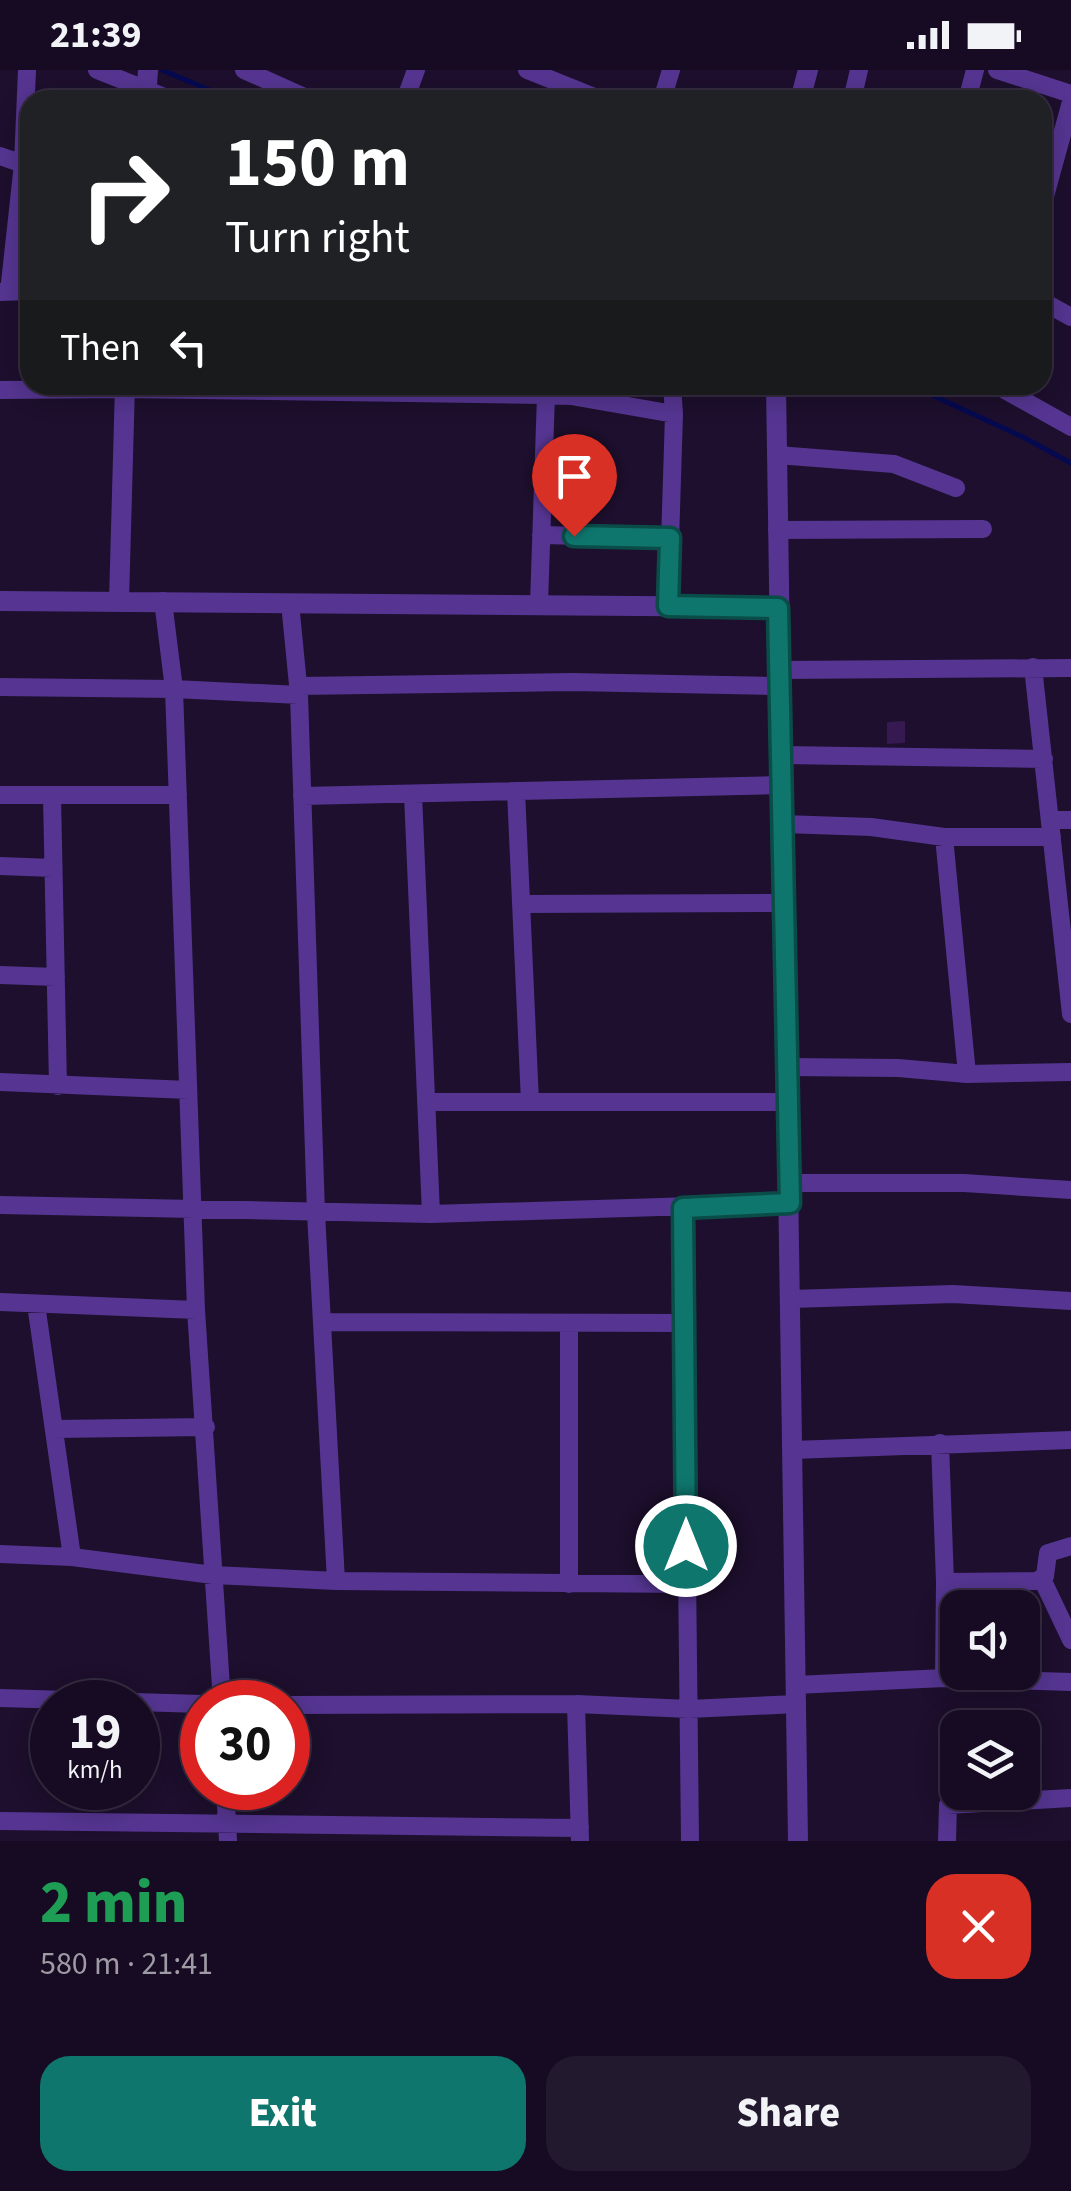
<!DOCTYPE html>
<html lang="en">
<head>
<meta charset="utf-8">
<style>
	:root { --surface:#160b22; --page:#23192f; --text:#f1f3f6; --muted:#9e9ba5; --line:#352b40; --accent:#0f766e }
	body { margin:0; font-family:"Source Sans 3",sans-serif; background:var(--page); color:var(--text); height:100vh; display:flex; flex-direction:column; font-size:38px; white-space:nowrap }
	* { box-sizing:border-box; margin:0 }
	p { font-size:32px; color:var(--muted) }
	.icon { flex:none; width:55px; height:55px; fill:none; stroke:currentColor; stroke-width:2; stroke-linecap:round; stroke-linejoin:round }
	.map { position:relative; height:1771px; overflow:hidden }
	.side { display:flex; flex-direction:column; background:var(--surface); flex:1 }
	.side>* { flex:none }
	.top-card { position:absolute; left:20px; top:20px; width:1032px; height:305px; border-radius:30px; box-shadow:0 5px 25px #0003,0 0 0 2px var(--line); background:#202124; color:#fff; overflow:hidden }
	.fabs { position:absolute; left:940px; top:1520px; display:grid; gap:20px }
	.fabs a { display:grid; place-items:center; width:100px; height:100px; border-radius:20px; background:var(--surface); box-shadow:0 5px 25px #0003,0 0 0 2px var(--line); font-size:50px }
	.speed { position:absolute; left:30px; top:1610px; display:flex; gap:20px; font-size:50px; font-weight:700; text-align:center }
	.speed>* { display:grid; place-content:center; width:130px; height:130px; border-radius:50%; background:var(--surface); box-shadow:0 5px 25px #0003,0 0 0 2px var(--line); line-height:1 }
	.speed small { font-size:25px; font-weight:400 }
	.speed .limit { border:15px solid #d22; background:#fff; color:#111 }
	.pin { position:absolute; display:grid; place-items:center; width:85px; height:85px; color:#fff; margin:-102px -42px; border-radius:50% 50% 50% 0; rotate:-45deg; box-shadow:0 0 10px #0007 }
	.pin .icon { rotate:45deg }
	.me { position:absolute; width:110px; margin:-55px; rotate:0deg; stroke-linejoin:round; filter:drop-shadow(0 0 8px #0008) }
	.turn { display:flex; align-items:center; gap:35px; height:210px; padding:0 40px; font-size:45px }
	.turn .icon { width:130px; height:130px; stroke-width:2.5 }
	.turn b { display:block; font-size:70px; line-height:85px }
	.then { display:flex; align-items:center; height:95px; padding:0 40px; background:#0003; gap:20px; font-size:38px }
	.round { display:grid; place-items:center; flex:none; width:105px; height:105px; border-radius:30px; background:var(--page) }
	.summary { display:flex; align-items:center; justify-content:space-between; height:170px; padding:0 40px }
	h1 { font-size:60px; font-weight:800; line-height:75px; color:#1e9e55 }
	.primary-button { display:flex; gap:20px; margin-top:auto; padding:20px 40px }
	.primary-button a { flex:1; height:115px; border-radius:30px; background:var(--accent); color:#fff; font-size:40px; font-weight:800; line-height:115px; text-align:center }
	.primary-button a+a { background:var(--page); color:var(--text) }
	.status { display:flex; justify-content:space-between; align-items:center; height:70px; padding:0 50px; background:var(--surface); direction:ltr }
	.status svg { height:28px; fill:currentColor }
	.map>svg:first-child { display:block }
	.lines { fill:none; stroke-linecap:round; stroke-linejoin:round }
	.stream { stroke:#050950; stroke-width:5 }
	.building { fill:#351950 }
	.minor { stroke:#553591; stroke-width:18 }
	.tertiary { stroke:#553591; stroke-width:20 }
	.route-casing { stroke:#0a4d48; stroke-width:25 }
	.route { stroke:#0f766e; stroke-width:18 }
</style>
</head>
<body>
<div class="status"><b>21:39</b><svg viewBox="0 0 49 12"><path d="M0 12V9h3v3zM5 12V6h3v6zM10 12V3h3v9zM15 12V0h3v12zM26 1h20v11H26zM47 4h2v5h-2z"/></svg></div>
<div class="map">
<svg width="1071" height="1771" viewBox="0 0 1071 1771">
	<rect width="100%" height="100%" fill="#1d0f2d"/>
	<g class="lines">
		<path class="stream" d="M162,0l71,30
			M910,315l113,52 48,26"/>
	</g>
	<path class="building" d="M905,651v22l-18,1v-22z"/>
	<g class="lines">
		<path class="minor" d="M97,0l75,30
			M244,0l67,30
			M527,0l75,30
			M997,0l74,24
			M405,30l11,-30
			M662,30l9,-30
			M852,30l7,-30
			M967,30l8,-30
			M0,86l23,8 -14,128
			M23,94l4,-94
			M1042,137l29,-105
			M0,222l30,-1
			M1042,231l29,16
			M672,315l2,29
			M996,315l75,42
			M0,320l125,-1 421,6v-10
			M777,385l117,9 62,24
			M777,460l206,-1
			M541,465l129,3
			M163,531l11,88 22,621 26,392
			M290,533l9,92 17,518 20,368 350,3
			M539,534l7,-209 25,1 103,18 -6,192
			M1033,597l38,347
			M780,600l291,-2
			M298,616l273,-4 209,4
			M0,617l174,2 125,6
			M781,685l263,4
			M516,721l14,311
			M413,724l18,420
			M0,725h178
			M52,726l6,290
			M302,726l480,-11
			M1050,750h21
			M783,754l88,3 73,10h108
			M944,767l23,237
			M0,796l53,2
			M522,834l263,-1
			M0,905l56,2
			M788,997l110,1 69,6 104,-2
			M0,1012l188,8
			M426,1032h363
			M791,1113h173l107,7
			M0,1135l431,9 360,-11
			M683,1138l7,633
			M791,1229l162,-5 118,7
			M0,1232l196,8
			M36,1234l36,253
			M322,1252l363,1
			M569,1253v261
			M54,1359l152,-2
			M940,1373l5,139 -1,96
			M792,1380l279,-10
			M0,1484l72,3 141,18 123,6
			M1042,1509l29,61
			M945,1512l92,-1 8,-5 3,-23 23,-7
			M796,1615l148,-7 127,4
			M0,1628l202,6
			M576,1634l4,137
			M288,1635l288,-1 113,5 108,-5
			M225,1718l3,53
			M0,1751l580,7
			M947,1771l1,-36 123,-7"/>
		<path class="tertiary" d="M146,30l2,-30
			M800,30l8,-30
			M776,315l22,1456
			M0,531l778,6
			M119,531l6,-216"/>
	</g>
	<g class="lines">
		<g class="route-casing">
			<path id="route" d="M574,466l96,2 -2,68 110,2 12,595 -107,5 3,338"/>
		</g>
		<use href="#route" class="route"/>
	</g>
</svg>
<div class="fabs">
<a><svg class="icon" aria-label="sound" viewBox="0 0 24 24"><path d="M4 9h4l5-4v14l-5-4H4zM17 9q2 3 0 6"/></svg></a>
<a><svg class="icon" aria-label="layers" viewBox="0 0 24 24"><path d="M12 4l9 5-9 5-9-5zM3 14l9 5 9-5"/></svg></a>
</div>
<div class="speed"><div>19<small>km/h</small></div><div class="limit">30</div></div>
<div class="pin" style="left:574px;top:466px;background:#d93025"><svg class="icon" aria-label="arrive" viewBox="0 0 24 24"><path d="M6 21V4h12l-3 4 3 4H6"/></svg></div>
<svg class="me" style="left:686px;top:1476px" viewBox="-20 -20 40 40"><circle r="17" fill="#0f766e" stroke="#fff" stroke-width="3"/><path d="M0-11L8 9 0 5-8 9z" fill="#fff"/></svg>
<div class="top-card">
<div class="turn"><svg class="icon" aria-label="right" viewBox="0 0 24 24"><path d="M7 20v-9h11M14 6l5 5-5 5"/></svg><div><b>150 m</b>Turn right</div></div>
<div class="then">Then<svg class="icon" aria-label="left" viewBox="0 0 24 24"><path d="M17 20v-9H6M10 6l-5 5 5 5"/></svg></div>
</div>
</div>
<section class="side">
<div class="summary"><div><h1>2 min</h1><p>580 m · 21:41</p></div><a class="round" style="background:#d93025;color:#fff"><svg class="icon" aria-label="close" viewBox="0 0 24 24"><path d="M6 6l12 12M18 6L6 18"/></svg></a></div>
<div class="primary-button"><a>Exit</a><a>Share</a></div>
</section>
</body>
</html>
